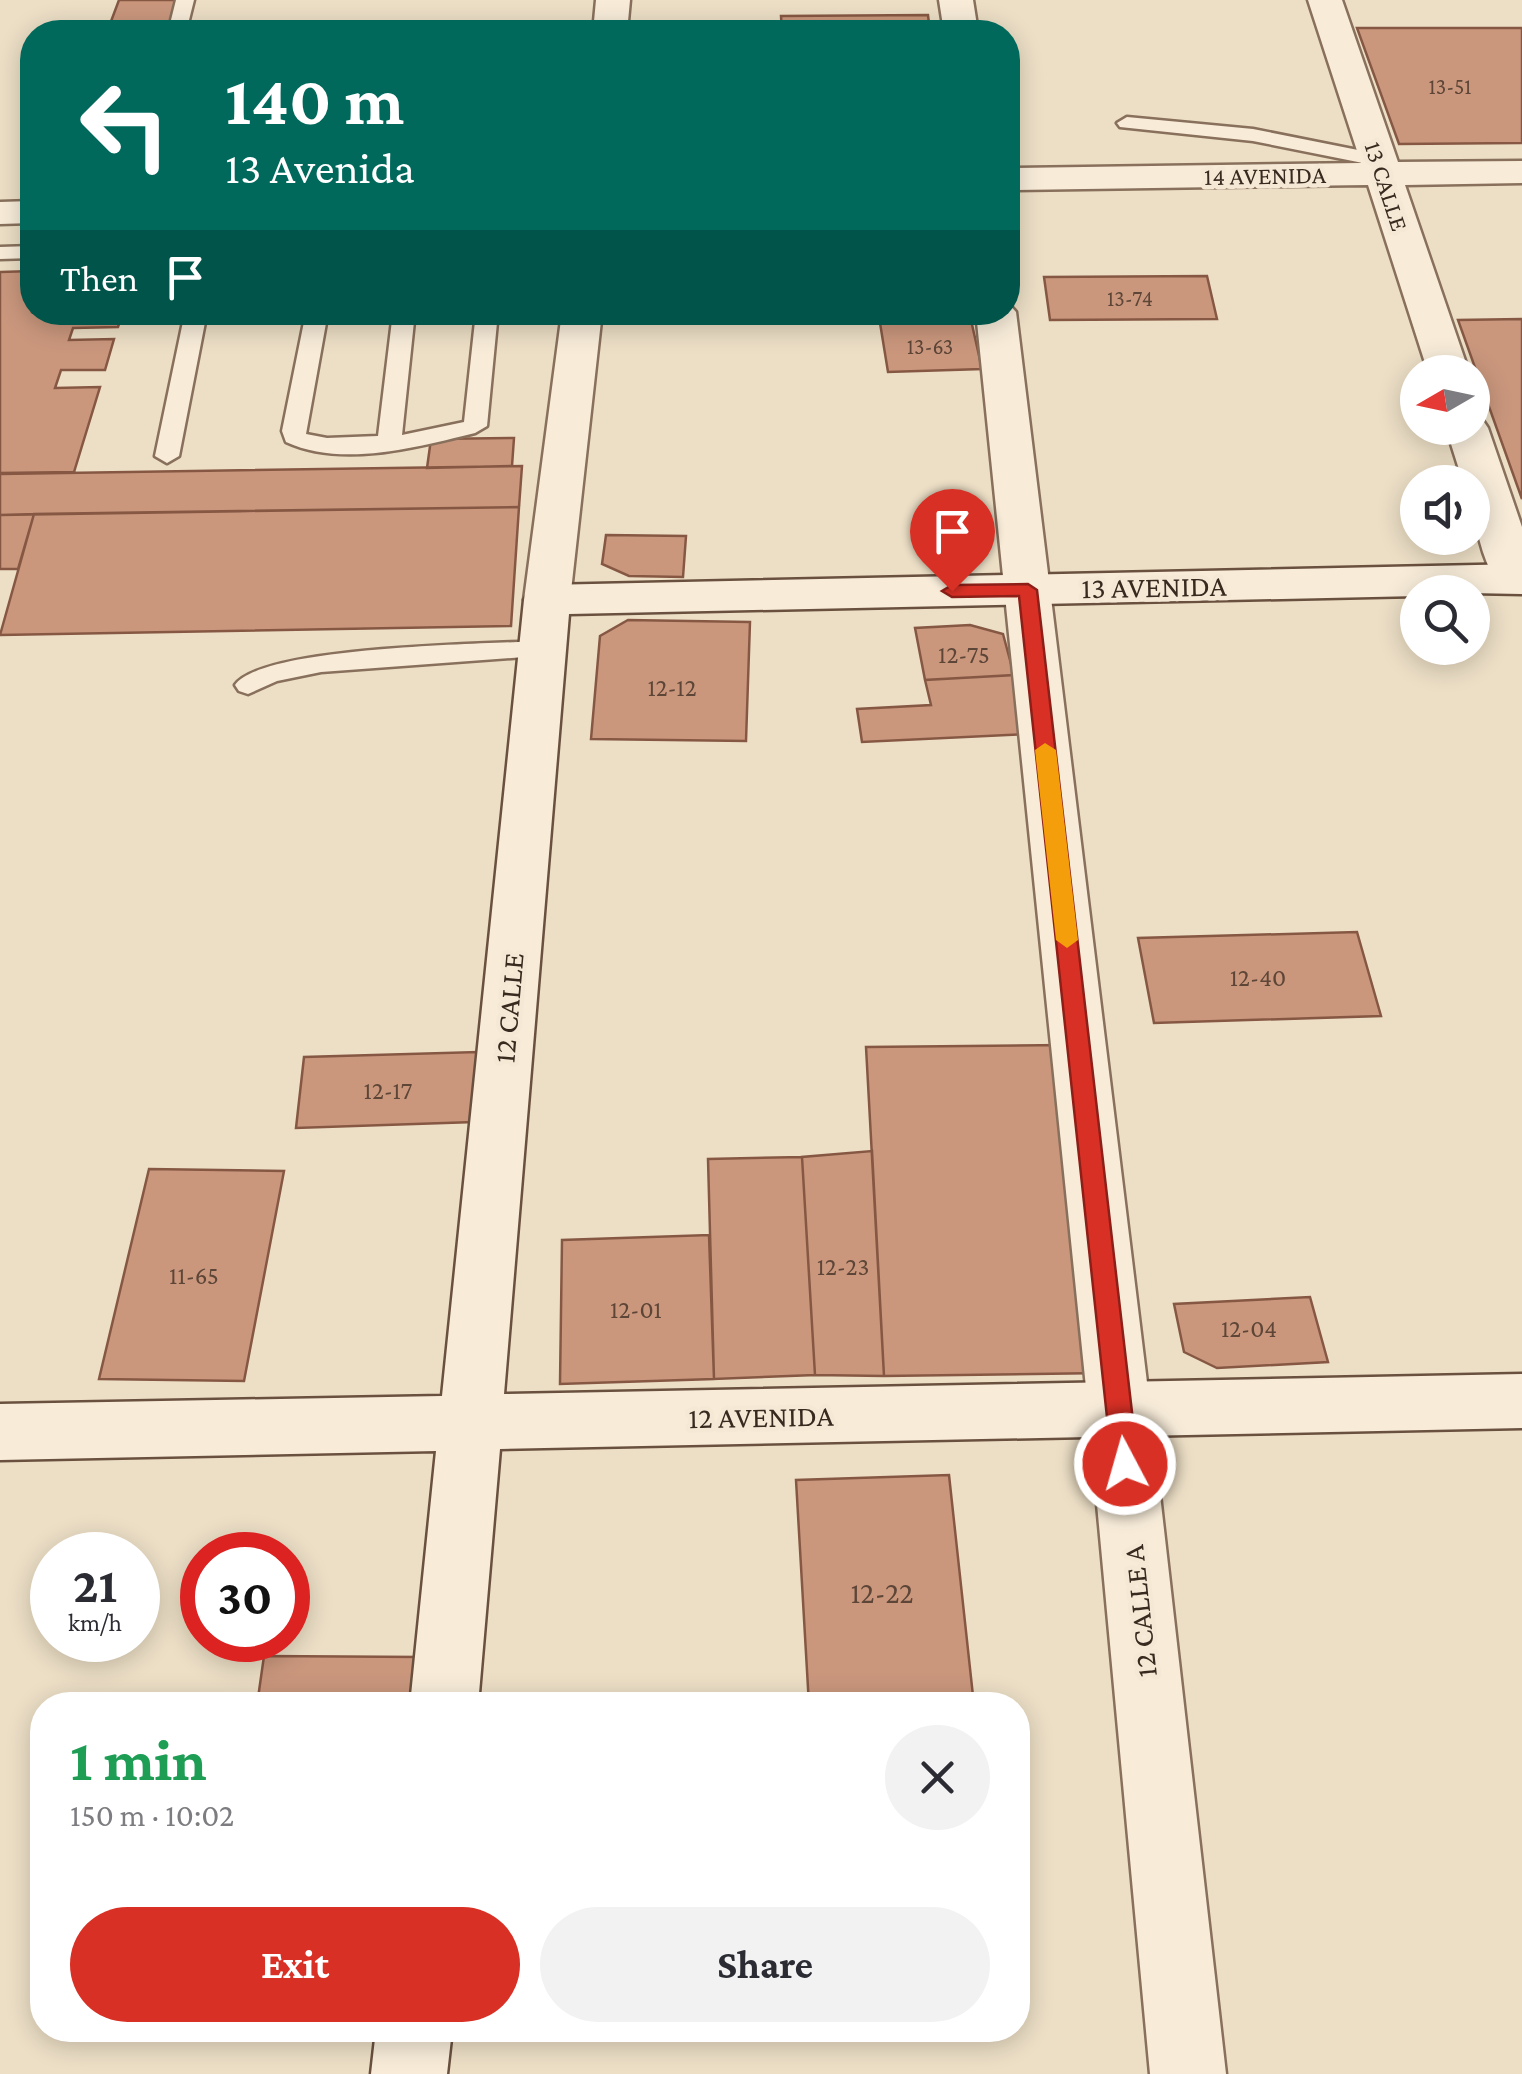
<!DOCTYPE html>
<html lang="en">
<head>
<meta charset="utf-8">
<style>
	:root { --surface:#fff; --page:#f2f2f3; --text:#2b2b33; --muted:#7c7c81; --accent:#d93025 }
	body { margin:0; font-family:"Crimson Pro",serif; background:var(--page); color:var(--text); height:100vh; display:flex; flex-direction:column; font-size:38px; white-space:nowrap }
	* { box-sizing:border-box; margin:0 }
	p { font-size:32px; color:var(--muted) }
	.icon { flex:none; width:55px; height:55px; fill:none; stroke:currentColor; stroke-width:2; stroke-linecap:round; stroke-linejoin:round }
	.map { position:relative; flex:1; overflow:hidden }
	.drawer { position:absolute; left:30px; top:1692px; width:1000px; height:350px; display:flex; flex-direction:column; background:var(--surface); border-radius:40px; box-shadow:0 5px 25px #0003 }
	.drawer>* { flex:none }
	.hud { position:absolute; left:20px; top:20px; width:1000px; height:305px; border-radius:40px; box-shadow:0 5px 25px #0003; background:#00695c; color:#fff; overflow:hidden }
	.needle { width:65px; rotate:261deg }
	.controls { position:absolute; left:1400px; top:355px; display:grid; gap:20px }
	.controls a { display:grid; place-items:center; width:90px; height:90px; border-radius:50%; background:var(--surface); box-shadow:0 5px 25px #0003; font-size:50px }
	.speed { position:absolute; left:30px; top:1532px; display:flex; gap:20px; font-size:50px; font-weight:700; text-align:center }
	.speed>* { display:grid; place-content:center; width:130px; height:130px; border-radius:50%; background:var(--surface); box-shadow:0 5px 25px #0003; line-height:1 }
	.speed small { font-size:25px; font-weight:400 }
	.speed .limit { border:15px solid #d22; background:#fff; color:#111 }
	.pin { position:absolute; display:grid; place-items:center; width:85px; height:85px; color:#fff; margin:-102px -42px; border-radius:50% 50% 50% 0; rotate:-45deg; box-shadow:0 0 10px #0007 }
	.pin .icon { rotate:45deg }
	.me { position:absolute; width:110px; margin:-55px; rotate:354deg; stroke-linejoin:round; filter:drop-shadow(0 0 8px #0008) }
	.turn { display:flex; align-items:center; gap:35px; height:210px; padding:0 40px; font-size:45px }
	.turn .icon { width:130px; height:130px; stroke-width:2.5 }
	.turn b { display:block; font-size:70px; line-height:85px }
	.then { display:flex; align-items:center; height:95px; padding:0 40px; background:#0003; gap:20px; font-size:38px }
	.round { display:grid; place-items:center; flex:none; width:105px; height:105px; border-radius:52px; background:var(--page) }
	.headline { display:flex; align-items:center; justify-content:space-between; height:170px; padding:0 40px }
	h1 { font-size:60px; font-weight:700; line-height:75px; color:#1e9e55 }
	.primary-button { display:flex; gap:20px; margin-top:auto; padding:20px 40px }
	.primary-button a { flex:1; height:115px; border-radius:60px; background:var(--accent); color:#fff; font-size:40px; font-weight:700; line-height:115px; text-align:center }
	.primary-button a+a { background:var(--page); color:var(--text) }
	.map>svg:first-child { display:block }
	.building { fill:#ca977d; stroke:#865843; stroke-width:2.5 }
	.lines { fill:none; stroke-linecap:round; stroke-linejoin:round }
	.lane-casing { stroke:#88705c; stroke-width:5 }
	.street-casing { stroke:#88705c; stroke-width:5 }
	.secondary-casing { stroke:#6a513f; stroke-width:5 }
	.lane { fill:#f8ecd9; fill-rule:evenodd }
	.street { fill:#f8ecd9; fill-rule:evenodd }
	.secondary { fill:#f8ecd9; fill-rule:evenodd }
	.route { fill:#d93025; stroke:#8d1f18; stroke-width:2.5 }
	.slow { fill:#f59e0b }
	.labels { text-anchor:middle; stroke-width:9; stroke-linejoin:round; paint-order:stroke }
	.far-number-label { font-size:22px; fill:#5d4537 }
	.far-street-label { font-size:25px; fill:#392a20; stroke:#f5e9d6 }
	.number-label { font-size:25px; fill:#5d4537 }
	.street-label { font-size:30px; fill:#392a20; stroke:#f5e9d6 }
	.near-number-label { font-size:30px; fill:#5d4537 }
</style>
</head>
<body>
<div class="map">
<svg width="1522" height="2074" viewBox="0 0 1522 2074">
	<rect width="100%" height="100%" fill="#eddfc6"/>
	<path class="building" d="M119,0h62l-11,32h-63z
		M928,15l2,17h-148l-1,-16z
		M1357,28h165v115l-123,1z
		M32,271v41h91l-5,15 -45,1 -4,12 45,-1 -9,31h-44l-6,18 45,-1 -26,85 -74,1v-201z
		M1207,276l10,43 -167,1 -6,-43z
		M1522,319v180l-64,-179z
		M971,320l11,49 -94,3 -8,-49z
		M514,438l-2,28 -85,2 4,-29z
		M522,466l-3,41 -519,8v-41z
		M519,507l-8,119 -511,9 34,-121z
		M34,514l-16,55h-18v-54z
		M606,535l80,1 -3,41 -54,-1 -27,-12z
		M628,620l122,2 -4,119 -155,-2 9,-103z
		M970,625l33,9 11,41 -89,5 -10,-52z
		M1014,675l12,59 -164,8 -5,-33 74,-4 -6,-25z
		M1357,932l24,84 -227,7 -16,-85z
		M1063,1045l41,328 -220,3 -18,-329z
		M478,1052l-4,70 -178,6 8,-71z
		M872,1151l12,225 -69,-1 -13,-218z
		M802,1157l13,218 -101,4 -6,-220z
		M149,1169l135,2 -40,210 -145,-2z
		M709,1235l5,144 -154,5 2,-144z
		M1310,1297l18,65 -111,6 -33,-16 -10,-48z
		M949,1475l25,230h-165l-13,-225z
		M264,1656l158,1 -5,48h-160z"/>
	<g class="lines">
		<g class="lane-casing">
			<path id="lane" d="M176,0h18l-8,32h-18z
				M1127,117l126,12 125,25 10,6 -10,6 -125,-25 -133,-14 -3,-4z
				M32,246v12l-32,1v-12z
				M185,312h22l-28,144 -12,7 -12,-7z
				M306,312h22l-22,122 21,4 51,-2 15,-124h22l-13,123 62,-13 12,-110h22l-11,114 -12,7c-57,14 -133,35 -189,9l-4,-11z
				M542,641l9,2 4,6 -4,6 -230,17 -44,9 -29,13 -9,-3 -4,-6c27,-39 253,-41 307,-44z"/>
		</g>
		<g class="street-casing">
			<path id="street" d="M596,0h34l-3,32h-34z
				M939,0h34l5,32h-34z
				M1308,0h34l56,162 124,-1v22l-117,2 64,187h-41l-60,-187 -360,5v-22l353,-5z
				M32,201v22l-32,1v-22z
				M1008,303l8,9 134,1095 76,667h-76l-62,-667 -112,-1095h32z
				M562,312h40l-32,288 -7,10 -16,5 -16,-5 -7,-10z
				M1472,417l10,2 6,9 34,99v66l-21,-3c-20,-30 -29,-72 -29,-108h-9l-17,-54h26z"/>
		</g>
		<g class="secondary-casing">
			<path id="secondary" d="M1522,564v30l-104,-2v4l-849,18 -65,780 1018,-20v54l-1022,21 -22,256h-68l26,-254 -436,9v-56l442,-8 82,-796 7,-10 16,-5z
				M376,2030h76l-5,44h-76z"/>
		</g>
		<use href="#lane" class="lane"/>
		<use href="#street" class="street"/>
		<use href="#secondary" class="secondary"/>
	</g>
	<path class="route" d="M1028,584l9,6 101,874 -4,9 -9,3 -10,-3 -3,-9 -93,-868 -67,1 -10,-6 10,-6z"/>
	<path class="slow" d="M1045,743l11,7 22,190 -11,8 -11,-8 -21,-190z"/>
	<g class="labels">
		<g class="far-number-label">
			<text x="1450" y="94">13-51</text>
			<text x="1130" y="306">13-74</text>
			<text x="930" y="354">13-63</text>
		</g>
		<g class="far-street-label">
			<text transform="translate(1265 175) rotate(-1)" y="9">14 AVENIDA</text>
			<text transform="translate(1387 186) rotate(72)" y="9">13 CALLE</text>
		</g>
		<g class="number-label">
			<text x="964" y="663">12-75</text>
			<text x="672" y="696">12-12</text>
			<text x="1258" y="986">12-40</text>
			<text x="388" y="1099">12-17</text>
			<text x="843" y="1275">12-23</text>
			<text x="194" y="1284">11-65</text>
			<text x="636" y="1318">12-01</text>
			<text x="1249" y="1337">12-04</text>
		</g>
		<g class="street-label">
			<text transform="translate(1154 587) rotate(-1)" y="10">13 AVENIDA</text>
			<text transform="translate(509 1008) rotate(-85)" y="10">12 CALLE</text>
			<text transform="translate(761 1417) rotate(-1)" y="10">12 AVENIDA</text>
			<text transform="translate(1140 1611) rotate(-96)" y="10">12 CALLE A</text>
		</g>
		<g class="near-number-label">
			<text x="882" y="1603">12-22</text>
		</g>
	</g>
</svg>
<div class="controls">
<a><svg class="needle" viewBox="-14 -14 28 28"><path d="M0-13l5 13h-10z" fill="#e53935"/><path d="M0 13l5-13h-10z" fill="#7c7c81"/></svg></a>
<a><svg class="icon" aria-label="sound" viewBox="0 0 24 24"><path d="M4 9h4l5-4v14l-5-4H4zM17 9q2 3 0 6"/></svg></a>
<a><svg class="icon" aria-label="search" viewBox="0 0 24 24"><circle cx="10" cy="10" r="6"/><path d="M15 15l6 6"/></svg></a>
</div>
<div class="speed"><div>21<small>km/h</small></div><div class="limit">30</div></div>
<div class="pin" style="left:952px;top:591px;background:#d93025"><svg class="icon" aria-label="arrive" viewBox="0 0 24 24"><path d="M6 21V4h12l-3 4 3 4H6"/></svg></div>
<svg class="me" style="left:1125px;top:1464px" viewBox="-20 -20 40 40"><circle r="17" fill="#d93025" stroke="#fff" stroke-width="3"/><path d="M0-11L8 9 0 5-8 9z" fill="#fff"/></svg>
<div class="hud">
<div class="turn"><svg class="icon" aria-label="left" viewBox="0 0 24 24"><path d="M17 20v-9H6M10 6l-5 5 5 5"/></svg><div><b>140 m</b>13 Avenida</div></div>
<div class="then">Then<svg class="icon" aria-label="arrive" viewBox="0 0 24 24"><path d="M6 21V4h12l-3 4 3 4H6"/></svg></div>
</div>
<section class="drawer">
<div class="headline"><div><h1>1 min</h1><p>150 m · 10:02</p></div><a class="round"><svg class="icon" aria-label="close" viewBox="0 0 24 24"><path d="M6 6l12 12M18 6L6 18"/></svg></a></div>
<div class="primary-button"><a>Exit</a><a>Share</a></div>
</section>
</div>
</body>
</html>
